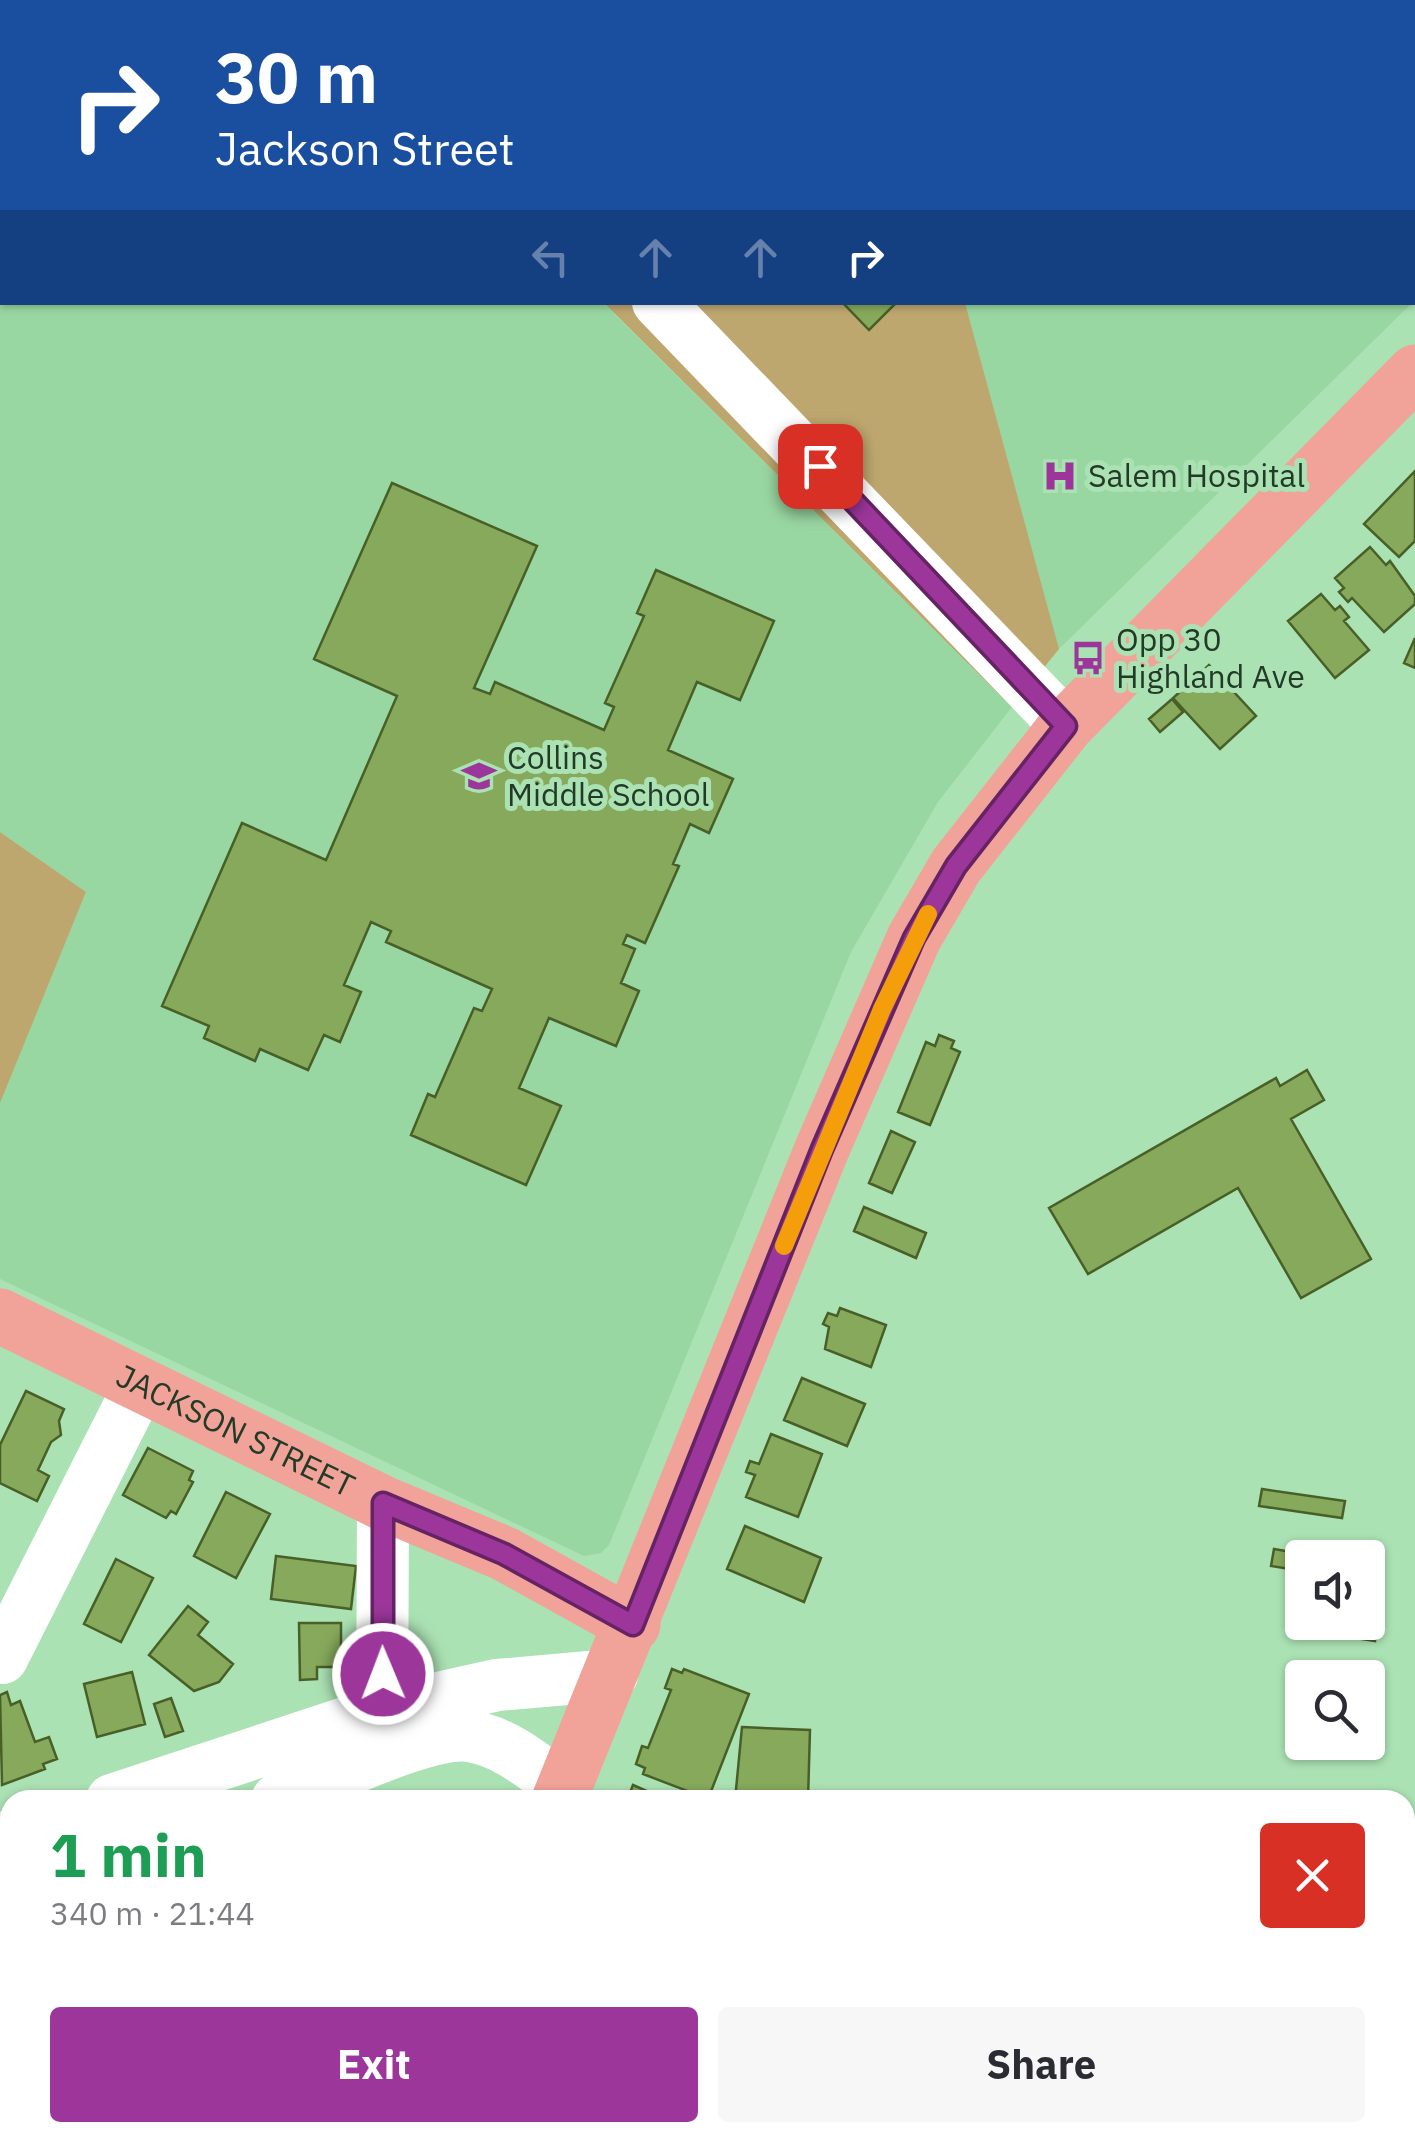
<!DOCTYPE html>
<html lang="en">
<head>
<meta charset="utf-8">
<style>
	:root { --surface:#fff; --page:#f7f7f7; --text:#2b2b33; --muted:#7c7c81; --accent:#9c369a }
	body { margin:0; font-family:"IBM Plex Sans",sans-serif; background:var(--page); color:var(--text); height:100vh; display:flex; flex-direction:column; font-size:38px; white-space:nowrap }
	* { box-sizing:border-box; margin:0 }
	p { font-size:32px; color:var(--muted) }
	.icon { flex:none; width:55px; height:55px; fill:none; stroke:currentColor; stroke-width:2; stroke-linecap:round; stroke-linejoin:round }
	.map { position:relative; flex:1; overflow:hidden }
	.details { position:absolute; left:0px; top:1790px; width:1415px; height:352px; display:flex; flex-direction:column; background:var(--surface); border-radius:30px 30px 0 0; box-shadow:0 2px 8px #0004 }
	.details>* { flex:none }
	.guide { position:absolute; left:0px; top:0px; width:1415px; height:305px; box-shadow:0 2px 8px #0004; background:#1a4fa0; color:#fff; overflow:hidden }
	.buttons { position:absolute; left:1285px; top:1540px; display:grid; gap:20px }
	.buttons a { display:grid; place-items:center; width:100px; height:100px; border-radius:10px; background:var(--surface); box-shadow:0 2px 8px #0004; font-size:50px }
	.pin { position:absolute; display:grid; place-items:center; width:85px; height:85px; color:#fff; margin:-42px; border-radius:20px; box-shadow:0 5px 15px #0006 }
	.me { position:absolute; width:110px; margin:-55px; rotate:359deg; stroke-linejoin:round; filter:drop-shadow(0 0 8px #0008) }
	.turn { display:flex; align-items:center; gap:35px; height:210px; padding:0 50px; font-size:45px }
	.turn .icon { width:130px; height:130px; stroke-width:2.5 }
	.turn b { display:block; font-size:70px; line-height:85px }
	.lanes { display:flex; align-items:center; height:95px; padding:0 50px; background:#0003; justify-content:center; gap:50px; direction:ltr }
	.lanes .off { opacity:.35 }
	.round { display:grid; place-items:center; flex:none; width:105px; height:105px; border-radius:10px; background:var(--page) }
	.overview { display:flex; align-items:center; justify-content:space-between; height:170px; padding:0 50px }
	h1 { font-size:60px; font-weight:800; line-height:75px; color:#1e9e55 }
	.cta { display:flex; gap:20px; margin-top:auto; padding:20px 50px }
	.cta a { flex:1; height:115px; border-radius:10px; background:var(--accent); color:#fff; font-size:40px; font-weight:800; line-height:115px; text-align:center }
	.cta a+a { background:var(--page); color:var(--text) }
	.map>svg:first-child { display:block }
	.built { fill:#99d7a2 }
	.green { fill:#bea76f }
	.building { fill:#86a95b; stroke:#486028; stroke-width:2.5 }
	.lines { fill:none; stroke-linecap:round; stroke-linejoin:round }
	.minor { stroke:#fff; stroke-width:52 }
	.major { stroke:#f1a299; stroke-width:55 }
	.route-casing { stroke:#652364; stroke-width:25 }
	.route { stroke:#9c369a; stroke-width:18 }
	.slow { stroke:#f59e0b; stroke-width:18 }
	.labels { text-anchor:middle; stroke-width:10; stroke-linejoin:round; paint-order:stroke }
	.poi-label { font-size:32px; fill:#233a27; stroke:#abe2b3; text-anchor:start }
	.street-label { font-size:32px; fill:#233a27; stroke:#abe2b3 }
</style>
</head>
<body>
<div class="map">
<svg width="1415" height="2141" viewBox="0 0 1415 2141">
	<rect width="100%" height="100%" fill="#abe2b3"/>
	<path class="built" d="M0,0l235,2h-233v300l601,1 409,404 -74,95 -87,150 -242,593 -8,8 -17,3 -584,-277v-179l86,-208 -86,-60z
		M514,0h901v300l-356,349 -349,-346 702,-1v-300z"/>
	<path class="green" d="M229,0h654l1,2h-649z
		M604,303h361l94,346 -47,58z
		M0,832l86,60 -86,211z"/>
	<path class="building" d="M847,0h213l-214,2z
		M842,302h55l-28,28z
		M1415,471v70l-16,16 -35,-33z
		M392,483l145,63 -63,142 16,6 5,-12 109,48 10,-23 -9,-4 39,-87 -7,-3 19,-43 118,51 -34,79 -43,-18 -29,68 65,29 -24,54 -19,-9 -17,40 6,2 -34,77 -18,-8 -4,9 12,5 -14,34 18,8 -23,55 -67,-28 -30,70 42,18 -35,79 -115,-50 17,-41 7,3 39,-89 8,3 10,-22 -106,-47 5,-11 -20,-9 -27,63 17,7 -21,50 -16,-7 -16,35 -48,-21 -5,12 -51,-23 5,-12 -47,-20 80,-183 84,37 71,-164 -83,-37z
		M1370,547l16,18 4,-4 25,35v8l-31,28 -32,-34 -4,4 -9,-10 5,-4 -9,-10z
		M1321,594l14,16 5,-4 9,11 -5,4 25,29 -34,28 -47,-57z
		M1415,638v30l-11,-5z
		M1209,665l47,51 -36,33 -47,-51z
		M1172,699l11,13 -23,20 -11,-13z
		M939,1035l15,6 -3,7 9,4 -30,73 -32,-13 28,-70 9,4z
		M1307,1070l17,30 -33,19 80,140 -70,39 -63,-110 -150,86 -39,-66 227,-130 4,8z
		M891,1131l24,11 -23,51 -23,-10z
		M864,1207l62,26 -10,25 -62,-27z
		M840,1308l46,17 -15,42 -46,-18 4,-22 -6,-3 5,-11 9,3z
		M802,1378l63,26 -18,42 -63,-26z
		M26,1391l38,18 -5,12 2,14 -10,7 -13,28 11,6 -12,25 -37,-18v-38z
		M771,1434l51,20 -24,63 -52,-20 9,-22 -9,-3 4,-11 9,3z
		M148,1448l45,23 -4,9 4,2 -17,32 -5,-3 -5,7 -43,-23z
		M1262,1489l83,12 -3,17 -83,-12z
		M226,1492l44,22 -34,64 -42,-22z
		M745,1526l76,32 -17,44 -77,-33z
		M1274,1549l53,9h-25v13l-31,-5z
		M276,1556l80,10 -5,43 -80,-10z
		M116,1559l37,19 -32,64 -37,-18z
		M188,1606l20,16 -10,13 35,29 -14,18 -25,9 -45,-36z
		M1294,1610l8,1v11l75,1 -2,18 -84,-13z
		M299,1623h42v44h-24v12l-17,1z
		M672,1669l10,4 2,-4 65,25 -41,105 -65,-25 2,-6 -9,-4 6,-18 6,2 23,-58 -6,-2z
		M132,1672l13,52 -48,13 -13,-53z
		M7,1692l4,13 9,-4 15,41 14,-5 8,22 -14,5 2,5 -43,16 -2,-90z
		M171,1698l12,33 -18,6 -11,-33z
		M742,1727l68,3 -2,70h-73z
		M633,1785l34,15h-40z
		M1405,2050l10,19v72h-10l-2,-5 -10,5h-45l-4,-9h61z
		M10,2115v17h50l5,9h-61l-4,-20z
		M87,2132h88l1,2 -12,7h-71z
		M736,2132h251l1,9h-251z"/>
	<g class="lines">
		<path class="minor" d="M658,302l408,424
			M2,1658l138,-273
			M382,1742l1,-239
			M112,1800l273,-90 112,-25 115,-10
			M277,1800c44,-17 149,-69 192,-64 36,5 67,32 95,53
			M0,1839l10,-3
			M0,1913l10,-3
			M254,2141l8,-9"/>
		<g class="major">
			<path id="s1" d="M0,1316l383,187 122,51 128,71"/>
			<path d="M559,1800l263,-651 92,-211 42,-72 110,-140 349,-354"/>
			<path d="M423,2141l4,-9"/>
		</g>
	</g>
	<g class="lines">
		<g class="route-casing">
			<path id="route" d="M383,1674v-171l121,51 129,71 189,-476 92,-211 42,-72 110,-140 -246,-260"/>
		</g>
		<use href="#route" class="route"/>
		<path class="slow" d="M784,1246l98,-237 46,-95"/>
	</g>
	<defs>
		<g id="hospital-bare" transform="scale(2.7)"><path d="M-5-5h3v3.5h4V-5h3V5h-3V1.5h-4V5h-3Z" fill="#9c369a" stroke="#abe2b3" stroke-width="2.5" paint-order="stroke"/></g>
		<g id="bus-bare" transform="scale(2.7)"><path d="M-5-6H5V4H4V6H2V4H-2V6H-4V4H-5ZM-3.5-4V0h7V-4ZM-3.5 1.2v1.5H-2V1.2ZM2 1.2v1.5H3.5V1.2Z" fill="#9c369a" stroke="#abe2b3" stroke-width="2.5" paint-order="stroke"/></g>
		<g id="school-bare" transform="scale(2.7)"><path d="M0-5L7-2L0 1L-7-2ZM-4 1L0 2.5L4 1V4Q0 6-4 4Z" fill="#9c369a" stroke="#abe2b3" stroke-width="2.5" paint-order="stroke"/></g>
	</defs>
	<g fill-rule="evenodd">
		<use href="#hospital-bare" x="1060" y="476"/>
		<use href="#bus-bare" x="1088" y="658"/>
		<use href="#school-bare" x="479" y="776"/>
	</g>
	<g class="labels">
		<g class="poi-label">
			<text x="1088" y="487">Salem Hospital</text>
			<text x="1116" y="651">Opp 30<tspan x="1116" dy="37">Highland Ave</tspan></text>
			<text x="507" y="769">Collins<tspan x="507" dy="37">Middle School</tspan></text>
		</g>
		<g class="street-label">
			<text dy="11" stroke="none"><textPath href="#s1" startOffset="262">JACKSON STREET</textPath></text>
		</g>
	</g>
</svg>
<div class="buttons">
<a><svg class="icon" aria-label="sound" viewBox="0 0 24 24"><path d="M4 9h4l5-4v14l-5-4H4zM17 9q2 3 0 6"/></svg></a>
<a><svg class="icon" aria-label="search" viewBox="0 0 24 24"><circle cx="10" cy="10" r="6"/><path d="M15 15l6 6"/></svg></a>
</div>
<div class="pin" style="left:820px;top:466px;background:#d93025"><svg class="icon" aria-label="arrive" viewBox="0 0 24 24"><path d="M6 21V4h12l-3 4 3 4H6"/></svg></div>
<svg class="me" style="left:383px;top:1674px" viewBox="-20 -20 40 40"><circle r="17" fill="#9c369a" stroke="#fff" stroke-width="3"/><path d="M0-11L8 9 0 5-8 9z" fill="#fff"/></svg>
<div class="guide">
<div class="turn"><svg class="icon" aria-label="right" viewBox="0 0 24 24"><path d="M7 20v-9h11M14 6l5 5-5 5"/></svg><div><b>30 m</b>Jackson Street</div></div>
<div class="lanes"><svg class="icon off" aria-label="left" viewBox="0 0 24 24"><path d="M17 20v-9H6M10 6l-5 5 5 5"/></svg><svg class="icon off" aria-label="ahead" viewBox="0 0 24 24"><path d="M12 20V5M6 11l6-6 6 6"/></svg><svg class="icon off" aria-label="ahead" viewBox="0 0 24 24"><path d="M12 20V5M6 11l6-6 6 6"/></svg><svg class="icon" aria-label="right" viewBox="0 0 24 24"><path d="M7 20v-9h11M14 6l5 5-5 5"/></svg></div>
</div>
<section class="details">
<div class="overview"><div><h1>1 min</h1><p>340 m · 21:44</p></div><a class="round" style="background:#d93025;color:#fff"><svg class="icon" aria-label="close" viewBox="0 0 24 24"><path d="M6 6l12 12M18 6L6 18"/></svg></a></div>
<div class="cta"><a>Exit</a><a>Share</a></div>
</section>
</div>
</body>
</html>
